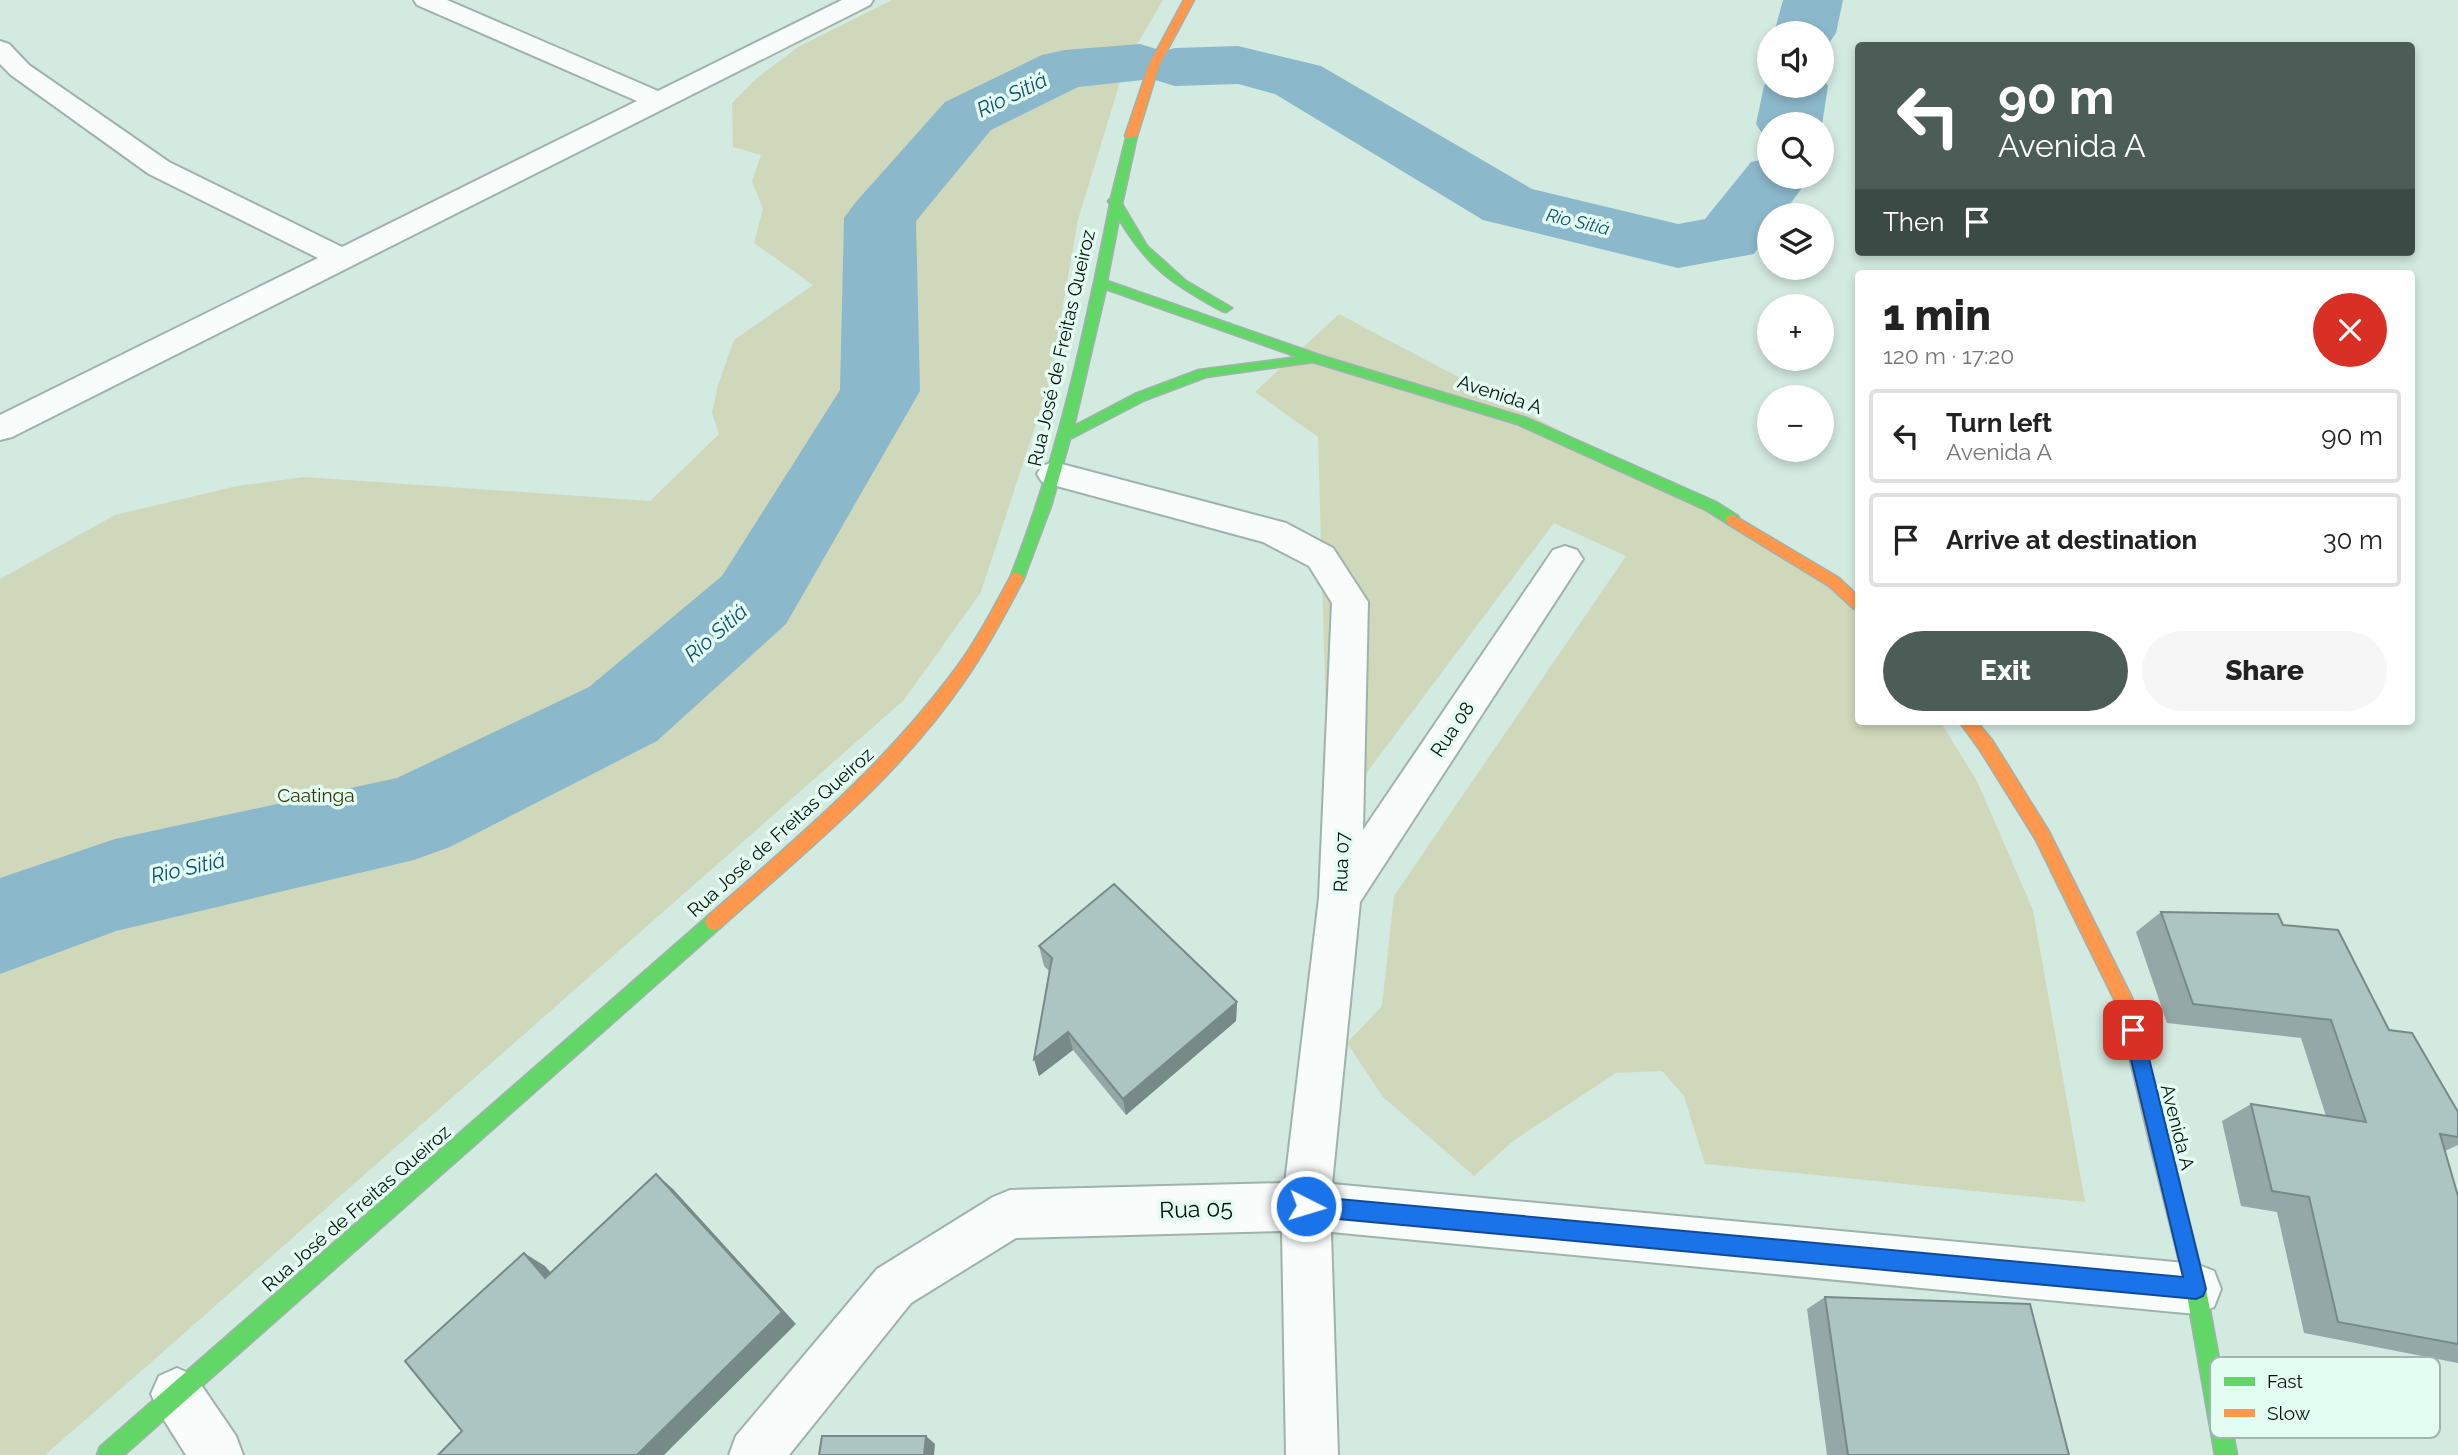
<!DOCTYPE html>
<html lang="en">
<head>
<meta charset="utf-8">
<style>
	:root { --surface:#fff; --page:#f6f6f6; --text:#222; --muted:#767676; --line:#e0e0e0; --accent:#4c5d57 }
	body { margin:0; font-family:Raleway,sans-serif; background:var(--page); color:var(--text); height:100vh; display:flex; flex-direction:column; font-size:26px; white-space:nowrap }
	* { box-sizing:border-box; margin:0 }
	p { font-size:23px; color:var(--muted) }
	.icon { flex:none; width:38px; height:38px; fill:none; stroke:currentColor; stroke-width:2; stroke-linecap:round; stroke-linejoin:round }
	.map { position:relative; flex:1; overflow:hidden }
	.panel { position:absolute; left:1855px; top:270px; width:560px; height:455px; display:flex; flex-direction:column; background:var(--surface); border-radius:7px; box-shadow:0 4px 10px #0003 }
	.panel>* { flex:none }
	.banner { position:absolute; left:1855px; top:42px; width:560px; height:214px; border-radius:7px; box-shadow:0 4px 10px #0003; background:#4c5d57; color:#fff; overflow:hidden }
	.tools { position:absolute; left:1757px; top:21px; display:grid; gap:14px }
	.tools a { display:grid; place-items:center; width:77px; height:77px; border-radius:50%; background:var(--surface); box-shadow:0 4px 10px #0003; font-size:35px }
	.pin { position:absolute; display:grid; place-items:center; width:60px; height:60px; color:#fff; margin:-30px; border-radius:14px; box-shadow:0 4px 10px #0006 }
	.me { position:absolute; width:77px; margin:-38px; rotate:95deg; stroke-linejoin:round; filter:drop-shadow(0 0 5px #0008) }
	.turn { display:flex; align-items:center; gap:24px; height:147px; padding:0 28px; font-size:32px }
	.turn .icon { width:91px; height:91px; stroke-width:2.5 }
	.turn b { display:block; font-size:49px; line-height:60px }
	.then { display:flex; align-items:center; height:66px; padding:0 28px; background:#0003; gap:14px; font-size:26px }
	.round { display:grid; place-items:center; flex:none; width:74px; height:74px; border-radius:37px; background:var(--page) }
	.headline { display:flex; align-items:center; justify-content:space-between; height:119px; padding:0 28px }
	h1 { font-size:42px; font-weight:800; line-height:52px }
	.primary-button { display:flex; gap:14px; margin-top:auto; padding:14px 28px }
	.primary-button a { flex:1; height:80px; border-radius:42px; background:var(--accent); color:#fff; font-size:28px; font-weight:800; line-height:80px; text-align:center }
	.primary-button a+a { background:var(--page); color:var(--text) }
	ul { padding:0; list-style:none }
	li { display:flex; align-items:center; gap:21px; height:94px; margin:0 14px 10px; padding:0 14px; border:4px solid var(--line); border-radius:7px }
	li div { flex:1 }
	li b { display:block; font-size:26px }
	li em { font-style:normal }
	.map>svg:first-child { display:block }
	.green { fill:#d0d8bb }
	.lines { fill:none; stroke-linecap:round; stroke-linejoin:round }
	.river { fill:#8cb8cb; fill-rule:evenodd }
	.street-casing { stroke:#a0b2ac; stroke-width:4 }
	.fast-casing { stroke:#a0b2ac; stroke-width:3 }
	.slow-casing { stroke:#a0b2ac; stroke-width:3 }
	.street { fill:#f8fcfa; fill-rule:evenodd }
	.fast { fill:#63d668; fill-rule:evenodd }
	.slow { fill:#ff974d; fill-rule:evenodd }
	.wall { fill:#94a9a7 }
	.shaded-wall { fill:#788a88 }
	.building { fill:#acc5c2; stroke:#788a88; stroke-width:2 }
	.route { fill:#1a73e8; stroke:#114b97; stroke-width:2 }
	.labels { text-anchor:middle; stroke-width:7; stroke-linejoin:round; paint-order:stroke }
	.far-water-label { font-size:18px; font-style:italic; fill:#0e5171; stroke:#e3fdf3 }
	.street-label { font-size:19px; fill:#03110c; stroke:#e3fdf3 }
	.park-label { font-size:19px; fill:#383508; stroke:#e3fdf3 }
	.water-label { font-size:21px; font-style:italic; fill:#0e5171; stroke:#e3fdf3 }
	.near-street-label { font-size:23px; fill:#03110c; stroke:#e3fdf3 }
	.key { fill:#e3fdf3; stroke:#a0b6ae; stroke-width:2 }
	.key-label { font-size:19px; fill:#03110c }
</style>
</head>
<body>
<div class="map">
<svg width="2458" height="1455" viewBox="0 0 2458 1455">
	<rect width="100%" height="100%" fill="#d3eae1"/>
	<path class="green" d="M892,0h271l-38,65 -12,40 -35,115 -29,164 -68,208 -77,108 -757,666 -102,89h-45v-876l115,-64 122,-29 68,-9 345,24 69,-67 -7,-21 6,-28 16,-45 79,-55 -59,-42 9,-34 -11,-28 9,-26 -28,-8 -1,-44 25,-25 41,-31z
		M1339,314l430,227 41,29 48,43v108h82l37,60 56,129 52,292 -380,-38 -21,-68 -22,-25 -46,2 -103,68 -39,35 -91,-79 -36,-54 35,-37 12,-110 232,-340 -72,-33 -225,300 -11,-386 -63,-45z"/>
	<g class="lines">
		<path class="river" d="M1783,0h60l-7,33 -9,13 -5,2v-15h-48z
			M1140,44l23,7 12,-3 63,-2 83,20 211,123 146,35 27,-5 46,-57 18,-4v19h41l-28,38h-13v18l-15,21 -76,14 -195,-48 -208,-126 -37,-10 -63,2 -23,-7 -74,8 -87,43 -75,91 4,170 -134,233 -129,117 -207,106 -36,13 -298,71 -116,43v-96l115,-39 282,-61 192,-91 133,-111 118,-186 4,-172 11,-15 90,-101 97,-47 23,-5z
			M1822,76l6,10 -6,39 -53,-1v15l-4,-1 -9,-14 8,-38 5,-8v8h53z"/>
		<g class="street-casing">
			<path id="street" d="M414,0h33l211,91 184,-91h31l-3,5 -858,432 -12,3v-25l318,-157 -169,-84 -138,-99 -11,-11v-23l9,3 20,21 140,97 173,85 295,-146 -220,-96z
				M1054,462l232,61 47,25 35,54 -5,228 190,-280 12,-4 12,4 6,9 -223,343 -28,282 864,80 18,7 7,18 -7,18 -18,7 -865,-82 7,223h-52l-4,-224 -266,7 -105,65 -122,152h-60l7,-19 141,-167 116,-72 17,-7 275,-7 34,-285 13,-295 -23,-37 -46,-24 -221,-60 -5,-8 5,-8z
				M177,1368l18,8 41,60 7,19h-57l-27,-43 -8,-18 8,-18z"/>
		</g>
		<g class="fast-casing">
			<path id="fast" d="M1127,134l10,2 -15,68 25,42 39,35 46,27 -6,4 -4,-1c-49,-27 -74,-43 -103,-92l-12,62 215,75 205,62 189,84 22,14 2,4 -2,4h-10l-22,-14 -189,-86 -204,-62 -107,15 -61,23 -75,39 -19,67 -27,72 -2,4h-10l-2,-4c48,-121 75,-247 100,-374l-2,-3 3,-3zM1106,289l192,68 -99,13 -64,24 -61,32z
				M714,914l6,2 3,6 -3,6 -596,527h-27l3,-8 608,-531z
				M2159,1131l7,2 3,7 37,149 31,166h-22l-29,-166 -37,-149 3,-7z"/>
		</g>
		<g class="slow-casing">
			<path id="slow" d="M1184,0h10l-35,65 -22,71 -10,2 -2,-2 24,-71z
				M1733,515l106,63 19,18v14l-5,-2 -24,-22 -101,-62 -2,-4 2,-4z
				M1017,572l7,6c-18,35 -36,69 -59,102 -65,96 -159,171 -245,248l-6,2 -6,-2 -3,-6 3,-6c86,-75 174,-149 243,-241 24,-31 42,-66 61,-101z
				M1959,721h17l16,19 56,90 84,168 37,142 -3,7 -7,2 -7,-2 -3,-7 -32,-135 -81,-165 -56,-90z"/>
		</g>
		<use href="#street" class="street"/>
		<use href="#fast" class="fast"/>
		<use href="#slow" class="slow"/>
	</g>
	<path class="wall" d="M2161,912l122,13 106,105 69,82v33l-13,6 13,45v167l-154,-30 -27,-121 -36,-6 -19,-85 29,-17 75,12 -25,-78 -134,-15 -31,-91z
		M1039,946l198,56 -1,19 -110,94 -53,-65 -34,26 -5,-17 15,-88 -5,-5z
		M1825,1297l244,158h-242l-20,-146z"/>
	<path class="shaded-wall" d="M1237,1002l-1,19 -110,94 -3,-16z
		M1068,1032l5,18 -34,26 -5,-17z
		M656,1174l17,15 123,135 -132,131h-27z
		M524,1253l21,13 21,24 -21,-12z
		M926,1436l9,8 -1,11h-10z"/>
	<path class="building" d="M1114,884l123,118 -114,97 -55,-67 -34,27 18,-101 -13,-12z
		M2161,912l117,2 5,11 55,5 51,100 23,3 46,79v25l-18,-3 18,62v148l-120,-22 -29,-125 -37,-6 -21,-87 115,18 -35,-102 -138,-16z
		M656,1174l126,138 -145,143h-199l24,-24 -57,-70 119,-108 21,25z
		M1825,1297l205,7 39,151h-221z
		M822,1436h104l-2,19h-105z"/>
	<path class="route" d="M2133,1021l6,3 3,6 64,259 -3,7 -7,3 -890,-83 -7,-3 -3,-7 3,-7 7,-3 877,81 -59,-247 2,-6z"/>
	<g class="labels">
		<g class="far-water-label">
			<text transform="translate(1578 222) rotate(13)" y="6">Rio Sitiá</text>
		</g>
		<g class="street-label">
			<text transform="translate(1061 348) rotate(-77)" y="7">Rua José de Freitas Queiroz</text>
			<text transform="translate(1500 394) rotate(18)" y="7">Avenida A</text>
			<text transform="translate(1452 729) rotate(-56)" y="7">Rua 08</text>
			<text transform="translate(780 832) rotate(-42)" y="7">Rua José de Freitas Queiroz</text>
			<text transform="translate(1341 862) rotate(-88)" y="7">Rua 07</text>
			<text transform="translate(2178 1127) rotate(76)" y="7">Avenida A</text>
			<text transform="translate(356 1208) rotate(-41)" y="7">Rua José de Freitas Queiroz</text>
		</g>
		<g class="park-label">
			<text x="316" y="802">Caatinga</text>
		</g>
		<g class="water-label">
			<text transform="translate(1012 95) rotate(-26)" y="7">Rio Sitiá</text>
			<text transform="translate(716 633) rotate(-41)" y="7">Rio Sitiá</text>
			<text transform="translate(188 868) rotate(-13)" y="7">Rio Sitiá</text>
		</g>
		<g class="near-street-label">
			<text transform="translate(1196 1209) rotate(-2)" y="8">Rua 05</text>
		</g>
	</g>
	<rect x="2210" y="1357" width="230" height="81" rx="10" class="key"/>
	<rect x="2224" y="1377" width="31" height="9" fill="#63d668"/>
	<rect x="2224" y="1409" width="31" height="8" fill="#ff974d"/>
	<g class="key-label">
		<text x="2267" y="1388">Fast</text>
		<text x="2267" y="1420">Slow</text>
	</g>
</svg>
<div class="tools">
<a><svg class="icon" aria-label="sound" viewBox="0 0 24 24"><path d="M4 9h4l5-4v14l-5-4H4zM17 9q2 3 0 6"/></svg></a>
<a><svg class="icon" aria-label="search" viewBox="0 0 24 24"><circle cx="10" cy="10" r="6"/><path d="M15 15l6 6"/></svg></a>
<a><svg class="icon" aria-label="layers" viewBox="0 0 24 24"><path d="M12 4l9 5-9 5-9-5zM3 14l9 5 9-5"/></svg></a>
<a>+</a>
<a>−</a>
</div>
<div class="pin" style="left:2133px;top:1030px;background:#d93025"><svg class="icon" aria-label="arrive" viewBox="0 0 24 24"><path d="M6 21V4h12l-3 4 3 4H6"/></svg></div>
<svg class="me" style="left:1306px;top:1206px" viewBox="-20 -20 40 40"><circle r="17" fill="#1a73e8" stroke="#fff" stroke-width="3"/><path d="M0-11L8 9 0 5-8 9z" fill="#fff"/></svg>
<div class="banner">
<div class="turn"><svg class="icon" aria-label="left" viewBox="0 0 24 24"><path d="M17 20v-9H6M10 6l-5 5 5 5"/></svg><div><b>90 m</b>Avenida A</div></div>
<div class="then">Then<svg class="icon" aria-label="arrive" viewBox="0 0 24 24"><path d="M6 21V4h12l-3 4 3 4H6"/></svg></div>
</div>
<section class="panel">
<div class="headline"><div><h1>1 min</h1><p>120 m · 17:20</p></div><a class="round" style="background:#d93025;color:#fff"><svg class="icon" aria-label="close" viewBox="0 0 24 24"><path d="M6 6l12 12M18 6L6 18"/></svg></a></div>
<ul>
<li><svg class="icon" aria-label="left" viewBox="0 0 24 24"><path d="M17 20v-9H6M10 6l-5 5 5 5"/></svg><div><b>Turn left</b><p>Avenida A</p></div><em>90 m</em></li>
<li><svg class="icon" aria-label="arrive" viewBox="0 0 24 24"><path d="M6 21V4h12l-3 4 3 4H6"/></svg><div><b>Arrive at destination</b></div><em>30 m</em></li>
</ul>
<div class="primary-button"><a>Exit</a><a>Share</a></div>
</section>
</div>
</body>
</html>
